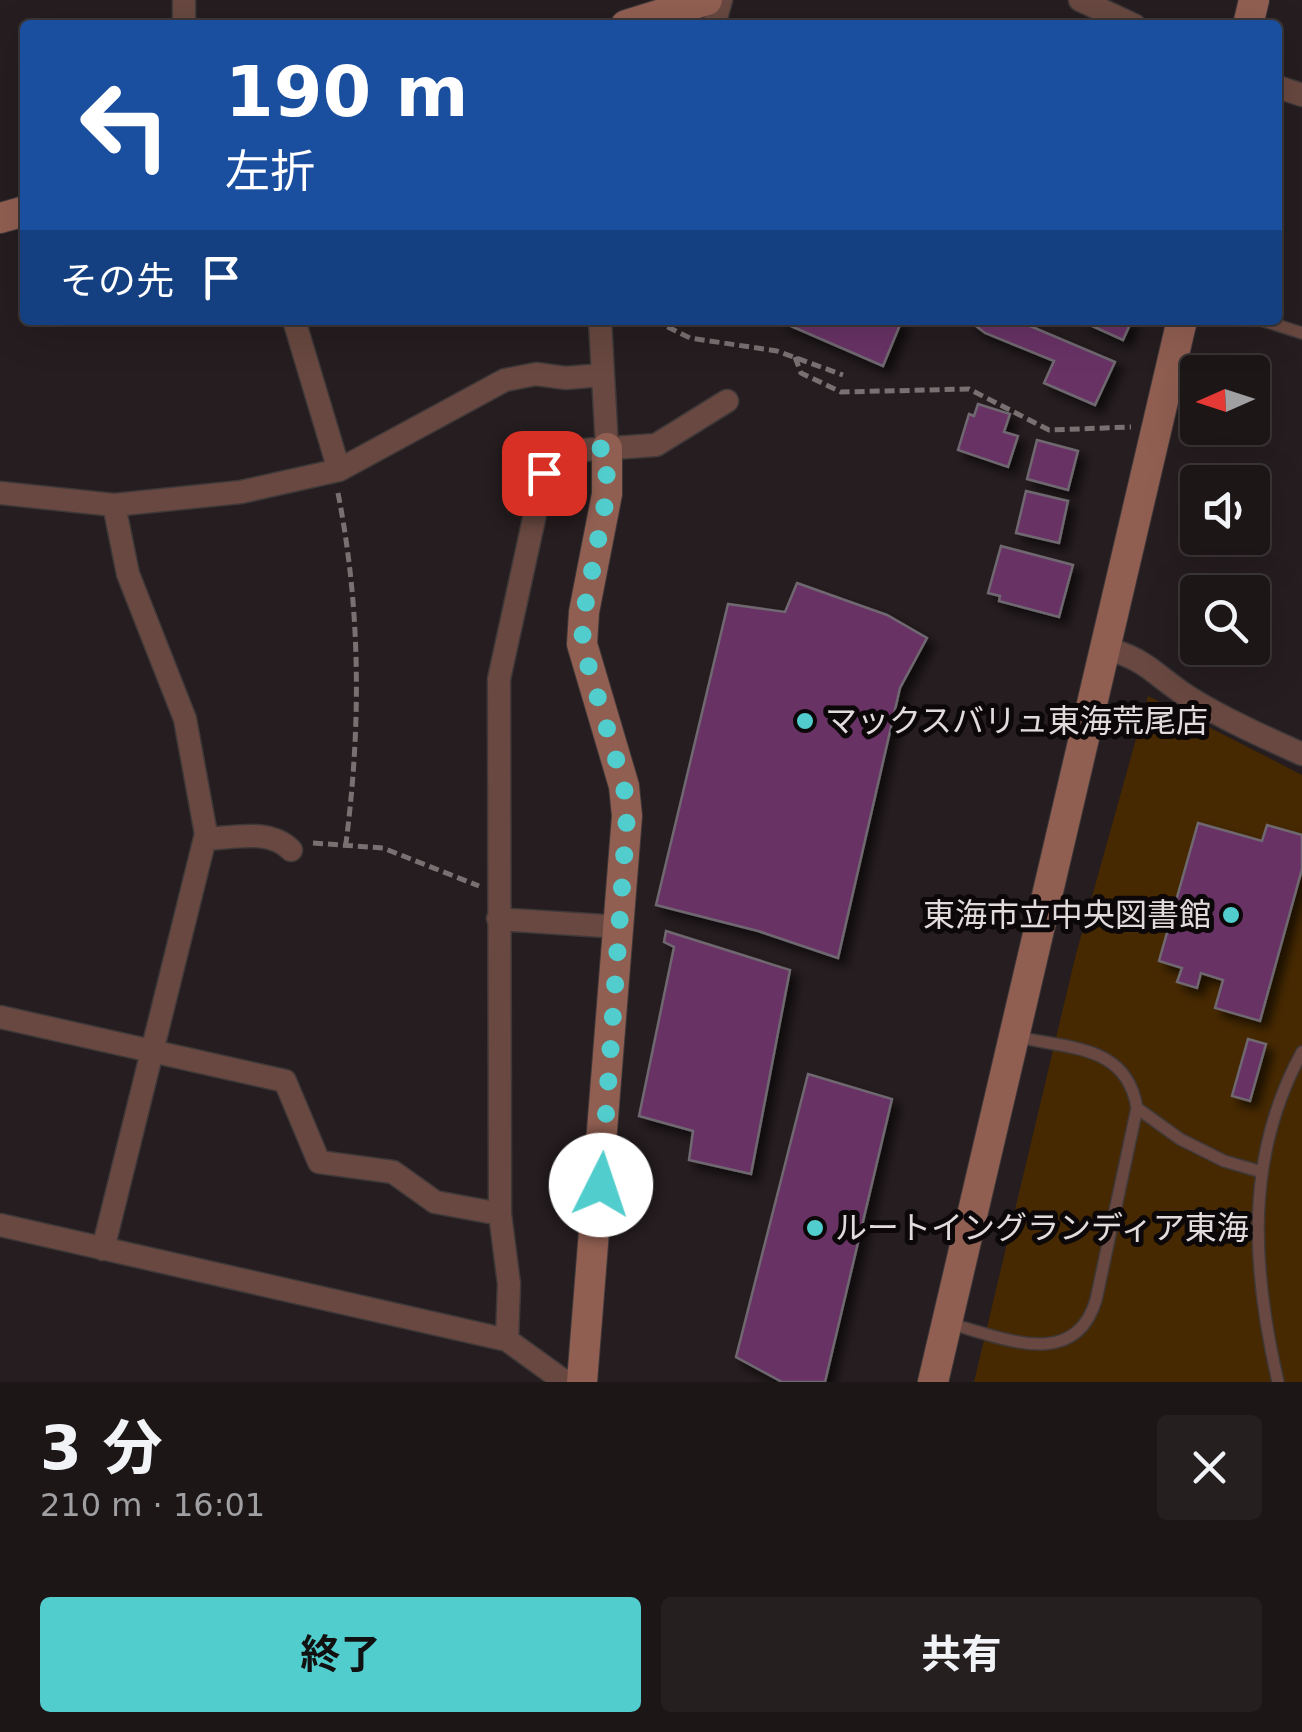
<!DOCTYPE html>
<html lang="ja">
<head>
<meta charset="utf-8">
<style>
	:root { --surface:#1c1617; --page:#251f20; --text:#f1f3f6; --muted:#a09fa1; --line:#3a3536; --accent:#52cdcd }
	body { margin:0; font-family:"DejaVu Sans","Noto Sans JP",sans-serif; background:var(--page); color:var(--text); height:100vh; display:flex; flex-direction:column; font-size:38px; white-space:nowrap }
	* { box-sizing:border-box; margin:0 }
	p { font-size:32px; color:var(--muted) }
	.icon { flex:none; width:55px; height:55px; fill:none; stroke:currentColor; stroke-width:2; stroke-linecap:round; stroke-linejoin:round }
	.map { position:relative; height:1382px; overflow:hidden }
	.side { display:flex; flex-direction:column; background:var(--surface); flex:1 }
	.side>* { flex:none }
	.hud { position:absolute; left:20px; top:20px; width:1262px; height:305px; border-radius:10px; box-shadow:0 10px 40px #0002,0 0 0 2px var(--line); background:#1a4fa0; color:#fff; overflow:hidden }
	.needle { width:65px; rotate:267deg }
	.fabs { position:absolute; left:1180px; top:355px; display:grid; gap:20px }
	.fabs a { display:grid; place-items:center; width:90px; height:90px; border-radius:10px; background:var(--surface); box-shadow:0 10px 40px #0002,0 0 0 2px var(--line); font-size:50px }
	.pin { position:absolute; display:grid; place-items:center; width:85px; height:85px; color:#fff; margin:-42px; border-radius:20px; box-shadow:0 5px 15px #0006 }
	.me { position:absolute; width:110px; margin:-55px; rotate:4deg; stroke-linejoin:round; filter:drop-shadow(0 0 8px #0008) }
	.turn { display:flex; align-items:center; gap:35px; height:210px; padding:0 40px; font-size:45px }
	.turn .icon { width:130px; height:130px; stroke-width:2.5 }
	.turn b { display:block; font-size:70px; line-height:85px }
	.then { display:flex; align-items:center; height:95px; padding:0 40px; background:#0003; gap:20px; font-size:38px }
	.round { display:grid; place-items:center; flex:none; width:105px; height:105px; border-radius:10px; background:var(--page) }
	.head { display:flex; align-items:center; justify-content:space-between; height:170px; padding:0 40px }
	h1 { font-size:60px; font-weight:700; line-height:75px }
	.cta { display:flex; gap:20px; margin-top:auto; padding:20px 40px }
	.cta a { flex:1; height:115px; border-radius:10px; background:var(--accent); color:#111; font-size:40px; font-weight:700; line-height:115px; text-align:center }
	.cta a+a { background:var(--page); color:var(--text) }
	.map>svg:first-child { display:block }
	.green { fill:#462901 }
	.building { fill:#673365; stroke:#6f686f; stroke-width:2.5; filter:url(#shadow) }
	.lines { fill:none; stroke-linecap:round; stroke-linejoin:round }
	.lane-casing { stroke:#3f3839; stroke-width:14 }
	.street-casing { stroke:#3f3839; stroke-width:25 }
	.secondary-casing { stroke:#3f3839; stroke-width:32 }
	.path { stroke:#787172; stroke-width:5; stroke-dasharray:10 5; stroke-linecap:butt }
	.lane { stroke:#684840; stroke-width:11 }
	.street { stroke:#684840; stroke-width:22 }
	.secondary { stroke:#915f52; stroke-width:30 }
	.route { stroke:#52cdcd; stroke-width:18; stroke-dasharray:0 32.4 }
	.poi-dot { fill:#52cdcd; stroke:#0c0809; stroke-width:4 }
	.labels { text-anchor:middle; stroke-width:10; stroke-linejoin:round; paint-order:stroke }
	.poi-label { font-size:32px; fill:#e1dbdc; stroke:#0c0809; text-anchor:start }
</style>
</head>
<body>
<div class="map">
<svg width="1302" height="1382" viewBox="0 0 1302 1382">
	<defs>
		<filter id="shadow"><feDropShadow dx="7" dy="7" stdDeviation="5" flood-color="#0009"/></filter>
	</defs>
	<rect width="100%" height="100%" fill="#251d1f"/>
	<path class="green" d="M1148,696l154,79v607h-328l102,-428z"/>
	<path class="building" d="M777,320h125l-19,46z
		M968,320h48l99,42 -20,43 -51,-22 10,-22 -69,-28z
		M1079,320h53l-9,20z
		M978,404l32,10 -6,18 14,4 -10,31 -50,-17 11,-36 5,2z
		M1037,440l41,11 -10,39 -41,-11z
		M1026,491l42,10 -9,42 -43,-10z
		M1001,546l72,19 -14,52 -60,-16 1,-5 -12,-3z
		M797,583l90,32 40,23 -27,50 -62,270 -80,-27 -102,-26 72,-301 57,8z
		M1198,823l64,18 5,-16 35,10v34l-42,152 -45,-13 8,-28 -22,-7 -4,15 -20,-6 5,-14 -23,-7z
		M666,931l124,39 -39,204 -62,-14 4,-29 -54,-15 35,-169 -10,-5z
		M1248,1039l18,5 -16,57 -18,-5z
		M808,1074l84,25 -67,283h-43l-46,-25z"/>
	<g class="lines">
		<g class="lane-casing">
			<path id="lane" d="M1261,320l41,13
				M1018,1037c52,12 109,8 119,71l43,31 44,22 38,11
				M947,1323c53,13 127,50 149,-23l41,-192
				M1278,1382c-26,-113 -34,-224 24,-330"/>
		</g>
		<g class="street-casing">
			<path id="street" d="M1080,0l54,25
				M184,25v-25
				M714,25l7,-25
				M1278,87l24,8
				M294,320l45,150
				M600,320l7,128
				M0,493l114,12 127,-13 98,-22 166,-90 31,-6 30,4 35,-3
				M1104,648c44,11 51,28 86,50 36,22 74,39 112,56
				M205,839c29,-1 64,-11 86,11
				M498,919l122,8
				M0,1017l285,64 34,81 74,10 42,30 65,12
				M0,1225l507,115 54,39 13,3
				M103,1249l103,-415 -21,-115 -57,-145 -14,-69
				M507,1340l2,-56 -9,-70 -1,-535 45,-206 12,-15 14,-7 86,-6 71,-44"/>
		</g>
		<g class="secondary-casing">
			<path id="secondary" d="M626,25l81,-25
				M1248,25l6,-25
				M0,218l25,-7
				M582,1382l45,-566 -3,-30 -42,-142 2,-32 23,-118v-46
				M933,1382l249,-1062"/>
		</g>
		<path class="path" d="M654,320l36,18 87,13 66,24
			M795,357l6,16 40,19 128,-3 80,41 82,-3
			M1200,428l56,12
			M338,493c23,117 23,233 8,350
			M313,843l70,5 96,38"/>
		<use href="#lane" class="lane"/>
		<use href="#street" class="street"/>
		<use href="#secondary" class="secondary"/>
	</g>
	<g class="lines">
		<path class="route" d="M544,473l26,-22 36,-3 1,46 -23,118 -2,32 42,142 3,30 -26,369"/>
	</g>
	<g class="poi-dot">
		<circle cx="805" cy="721" r="10"/>
		<circle cx="1231" cy="915" r="10"/>
		<circle cx="815" cy="1228" r="10"/>
	</g>
	<g class="labels">
		<g class="poi-label">
			<text x="825" y="732">マックスバリュ東海荒尾店</text>
			<text x="1211" y="926" text-anchor="end">東海市立中央図書館</text>
			<text x="835" y="1239">ルートイングランディア東海</text>
		</g>
	</g>
</svg>
<div class="fabs">
<a><svg class="needle" viewBox="-14 -14 28 28"><path d="M0-13l5 13h-10z" fill="#e53935"/><path d="M0 13l5-13h-10z" fill="#a09fa1"/></svg></a>
<a><svg class="icon" aria-label="sound" viewBox="0 0 24 24"><path d="M4 9h4l5-4v14l-5-4H4zM17 9q2 3 0 6"/></svg></a>
<a><svg class="icon" aria-label="search" viewBox="0 0 24 24"><circle cx="10" cy="10" r="6"/><path d="M15 15l6 6"/></svg></a>
</div>
<div class="pin" style="left:544px;top:473px;background:#d93025"><svg class="icon" aria-label="arrive" viewBox="0 0 24 24"><path d="M6 21V4h12l-3 4 3 4H6"/></svg></div>
<svg class="me" style="left:601px;top:1185px" viewBox="-20 -20 40 40"><circle r="19" fill="#fff"/><path d="M0-13L10 11 0 6-10 11z" fill="#52cdcd"/></svg>
<div class="hud">
<div class="turn"><svg class="icon" aria-label="left" viewBox="0 0 24 24"><path d="M17 20v-9H6M10 6l-5 5 5 5"/></svg><div><b>190 m</b>左折</div></div>
<div class="then">その先<svg class="icon" aria-label="arrive" viewBox="0 0 24 24"><path d="M6 21V4h12l-3 4 3 4H6"/></svg></div>
</div>
</div>
<section class="side">
<div class="head"><div><h1>3 分</h1><p>210 m · 16:01</p></div><a class="round"><svg class="icon" aria-label="close" viewBox="0 0 24 24"><path d="M6 6l12 12M18 6L6 18"/></svg></a></div>
<div class="cta"><a>終了</a><a>共有</a></div>
</section>
</body>
</html>
